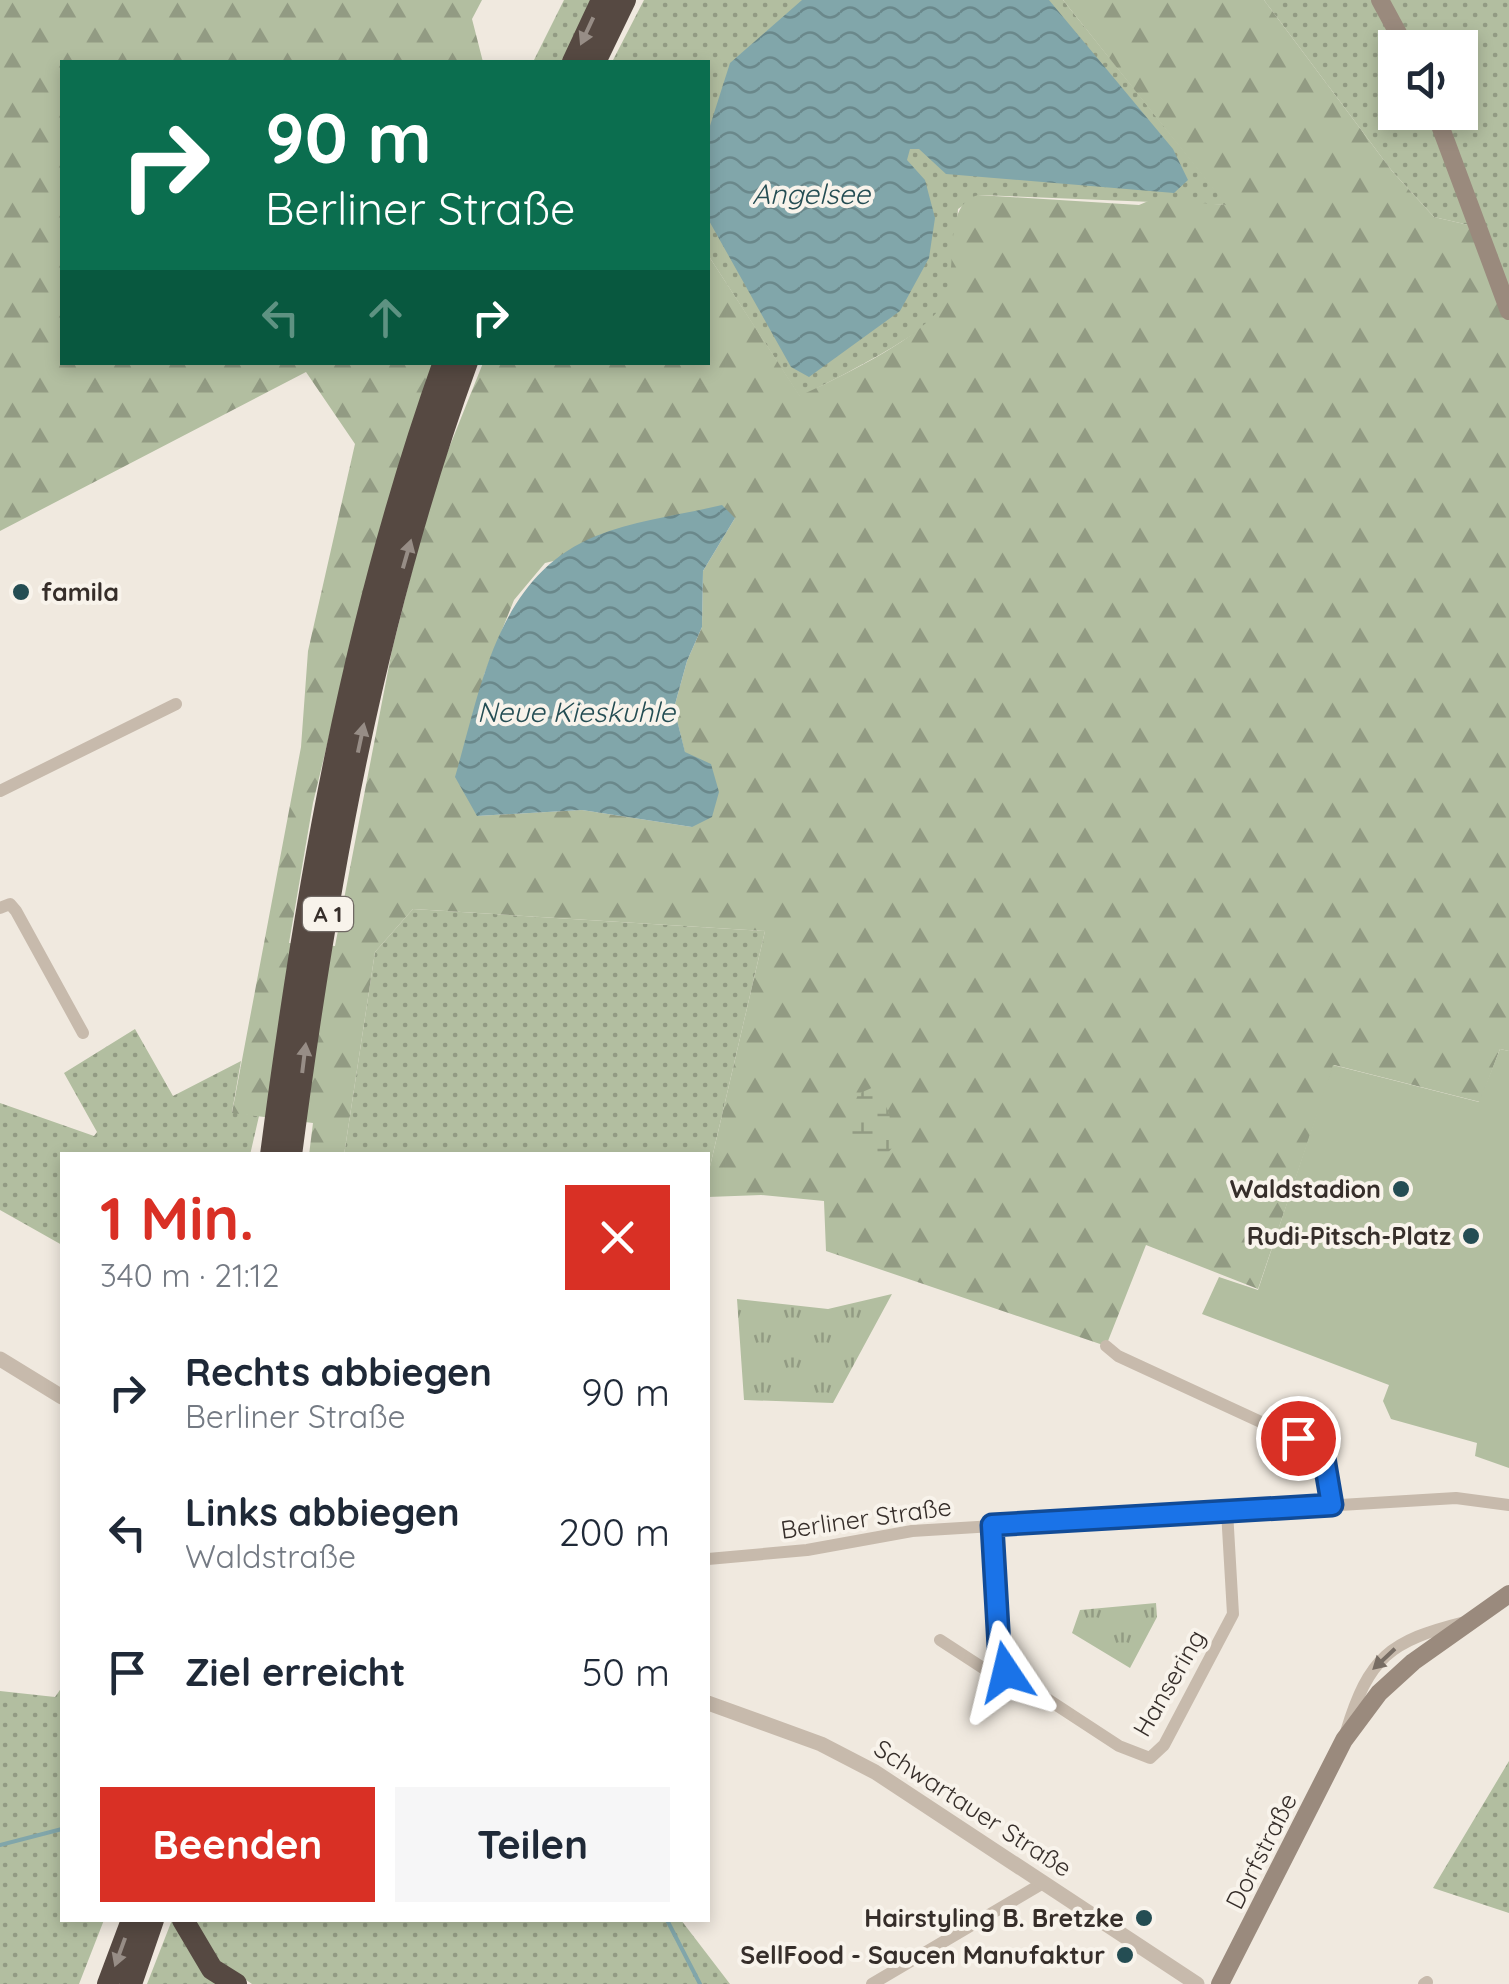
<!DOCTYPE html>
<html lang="de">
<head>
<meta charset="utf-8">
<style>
	:root { --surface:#fff; --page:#f6f6f7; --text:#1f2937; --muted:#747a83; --accent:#d93025 }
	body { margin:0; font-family:Quicksand,sans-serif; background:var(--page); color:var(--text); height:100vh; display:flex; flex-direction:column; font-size:38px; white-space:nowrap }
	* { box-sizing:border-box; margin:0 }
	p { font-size:32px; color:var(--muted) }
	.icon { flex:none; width:55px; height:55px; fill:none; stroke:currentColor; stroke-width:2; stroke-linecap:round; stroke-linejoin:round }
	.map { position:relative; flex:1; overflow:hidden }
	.sheet { position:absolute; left:60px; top:1152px; width:650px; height:770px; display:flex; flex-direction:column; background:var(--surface); border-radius:0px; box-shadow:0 5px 15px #0003 }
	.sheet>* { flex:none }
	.guide { position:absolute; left:60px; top:60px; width:650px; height:305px; border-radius:0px; box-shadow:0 5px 15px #0003; background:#0b6e4f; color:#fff; overflow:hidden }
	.fabs { position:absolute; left:1378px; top:30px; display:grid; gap:20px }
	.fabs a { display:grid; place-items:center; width:100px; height:100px; border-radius:0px; background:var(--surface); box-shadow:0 5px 15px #0003; font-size:50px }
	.pin { position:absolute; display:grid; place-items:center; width:85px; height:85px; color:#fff; margin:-42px; border:5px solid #fff; border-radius:50%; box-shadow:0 2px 10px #0007 }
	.me { position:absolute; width:110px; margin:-55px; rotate:350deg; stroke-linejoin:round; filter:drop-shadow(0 0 8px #0008) }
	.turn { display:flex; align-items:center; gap:35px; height:210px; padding:0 40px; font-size:45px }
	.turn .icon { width:130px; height:130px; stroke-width:2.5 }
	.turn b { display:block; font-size:70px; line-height:85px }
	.lanes { display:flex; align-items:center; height:95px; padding:0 40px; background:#0003; justify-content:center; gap:50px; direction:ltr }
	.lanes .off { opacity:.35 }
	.round { display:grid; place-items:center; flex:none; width:105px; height:105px; border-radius:0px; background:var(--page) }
	.overview { display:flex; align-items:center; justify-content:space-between; height:170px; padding:0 40px }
	h1 { font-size:60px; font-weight:700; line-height:75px; color:var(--accent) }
	.action { display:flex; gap:20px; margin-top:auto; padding:20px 40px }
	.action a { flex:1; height:115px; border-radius:0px; background:var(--accent); color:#fff; font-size:40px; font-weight:700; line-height:115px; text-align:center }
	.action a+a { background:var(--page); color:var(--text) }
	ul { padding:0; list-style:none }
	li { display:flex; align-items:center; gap:30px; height:140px; padding:0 40px }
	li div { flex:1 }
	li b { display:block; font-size:38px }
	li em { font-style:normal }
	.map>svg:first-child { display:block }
	.grass { fill:url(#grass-dots); fill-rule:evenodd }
	.forest { fill:url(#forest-firs); fill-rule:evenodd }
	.wetland { fill:url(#wetland-marsh) }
	.park { fill:url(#park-tufts) }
	.garden { fill:#b2bea0 }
	.water { fill:url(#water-waves) }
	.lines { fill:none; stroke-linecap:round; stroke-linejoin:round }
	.stream { stroke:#81a6aa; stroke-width:4 }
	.minor { stroke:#c7baac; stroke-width:12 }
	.tertiary { stroke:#c7baac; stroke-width:15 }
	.secondary { stroke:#9a8a7d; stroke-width:18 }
	.motorway { stroke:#564942; stroke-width:22 }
	.oneway { fill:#978d86 }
	.oneway2 { fill:#776d64 }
	.route-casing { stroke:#114b97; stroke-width:25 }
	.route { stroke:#1a73e8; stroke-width:18 }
	.poi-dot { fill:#244d53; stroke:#f8f3eb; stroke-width:4 }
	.labels { text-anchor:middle; stroke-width:8; stroke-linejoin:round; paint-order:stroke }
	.shield { fill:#f8f3eb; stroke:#706964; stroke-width:2.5 }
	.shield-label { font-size:22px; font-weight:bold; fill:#362e2a }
	.poi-label { font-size:25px; font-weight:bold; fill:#362e2a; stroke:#f8f3eb; text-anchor:end }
	.street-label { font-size:25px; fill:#362e2a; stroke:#f8f3eb }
	.water-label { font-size:28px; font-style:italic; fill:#244d53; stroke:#f8f3eb }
</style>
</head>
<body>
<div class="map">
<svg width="1509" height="1984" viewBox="0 0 1509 1984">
	<defs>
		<pattern id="grass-dots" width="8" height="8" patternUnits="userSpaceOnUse" patternTransform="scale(2.5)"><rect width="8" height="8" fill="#b2bea0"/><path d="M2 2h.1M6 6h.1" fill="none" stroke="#929b83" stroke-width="1.8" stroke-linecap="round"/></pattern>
		<pattern id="forest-firs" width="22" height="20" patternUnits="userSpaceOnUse" patternTransform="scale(2.5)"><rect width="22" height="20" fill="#b2bea0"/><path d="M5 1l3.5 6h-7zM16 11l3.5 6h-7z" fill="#929b83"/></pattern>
		<pattern id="wetland-marsh" width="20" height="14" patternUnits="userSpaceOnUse" patternTransform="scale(2.5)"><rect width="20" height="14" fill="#b2bea0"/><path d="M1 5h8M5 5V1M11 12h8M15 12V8" fill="none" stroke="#929b83"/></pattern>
		<pattern id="park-tufts" width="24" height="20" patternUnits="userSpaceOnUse" patternTransform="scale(2.5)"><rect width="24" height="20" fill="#b2bea0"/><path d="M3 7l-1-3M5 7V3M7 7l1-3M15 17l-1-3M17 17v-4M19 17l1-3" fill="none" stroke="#929b83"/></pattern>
		<pattern id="water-waves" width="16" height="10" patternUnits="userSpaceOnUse" patternTransform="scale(2.5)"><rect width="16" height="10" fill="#81a6aa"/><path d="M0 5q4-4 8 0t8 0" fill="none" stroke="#6a888b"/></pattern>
	</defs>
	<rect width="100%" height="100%" fill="#f0e9df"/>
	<path class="grass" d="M564,0h32l-32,62h-31z
		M644,0h419l164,205 -248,-10 -21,14c-2,26 -2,78 -17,101 -18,26 -110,71 -141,87l-92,-142v-193h-96z
		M1264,0h245v298l-36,-72 -39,-9 -42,-46zM1395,48h65v64h-65z
		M413,909l352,22 -57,244v-20h-364l31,-203z
		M135,1029l38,67 68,-35 -9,51 27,4 -9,39h-188v90l-62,-35v-107l94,33 3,-4 -33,-59z
		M62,1687v233h42l-25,64h-79v-293l55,6z
		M1509,1761v152l-76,-25z
		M172,1920h509l49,64h-478l-22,-15 -1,15h-82z"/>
	<path class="forest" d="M0,0h482l-10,19 11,43h-421v300l373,1 -80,265 -42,175 -24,140 46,3 57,-296 41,-162 50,-125 225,-1v-107l92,141c41,-20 109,-51 138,-85 26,-30 -1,-105 40,-116l161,10 14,-6 73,6 -163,-205h201l128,171 42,46 39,9 36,72v753l-9,-2 -20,53 -146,-37 -76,224 -112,-44 -40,101 -280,-95 -2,-50 -63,-6 -53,2v-22l57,-244 -352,-22 -38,43 -31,203h-35l4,-32 -81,-10 69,-366 7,-96 47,-207 -49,-72 -306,159zM735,518l-32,53 -1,56 -15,34 -13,47 11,45 7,74 -110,-17 -105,6 7,-141 30,-75 31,-37z"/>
	<path class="wetland" d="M876,1086l13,27 5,33 -12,13 -9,2 -23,-15 -3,-20 11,-32z"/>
	<path class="park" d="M892,1294l-59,109 -89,-3 -7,-101 91,10z
		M1156,1603l1,14 -27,51 -58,-35 8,-23z"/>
	<path class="garden" d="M1500,1049l9,2v417l-34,-12 2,-13 -86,-24 -8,-18 6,-16 -187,-71 17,-37 39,13 75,-225 146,37z"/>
	<path class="water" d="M802,0h247l124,149 15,31 -14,13 -228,-19 -27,-25h-9l-3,11 18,20 10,38 -6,40 -29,53 -91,66 -18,-10 -83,-148v-87l22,-69z
		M722,505l13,13 -32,53 -1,56 -15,34 -13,47 11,44 26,12 8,28 -7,25 -20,10 -110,-17 -105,6 -22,-39c27,-92 42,-201 141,-241 39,-16 85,-21 126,-31z"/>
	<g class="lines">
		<path class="stream" d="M0,1845l62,-16
			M667,1920l33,64"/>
		<path class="minor" d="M0,791l176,-87
			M0,908l10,-4 6,7 67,122
			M1106,1346l12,10 199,92 7,10 8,47
			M993,1525l7,138 6,9 113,74 31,12 14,-13 69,-131 -6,-103
			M708,1559l99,-9 105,-19 544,-33 53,7
			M940,1640l43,28 17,-5
			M1346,1732c23,-75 43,-91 119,-110
			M872,1984l171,-101
			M1424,1984l3,-2"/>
		<path class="tertiary" d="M0,1359l62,38
			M708,1703l113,41 54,28 322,212"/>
		<path class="secondary" d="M1380,0l26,48
			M1435,112l74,199
			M1220,1984l124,-244 35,-47 34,-31 96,-68"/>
		<path class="motorway" d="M573,62l29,-62
			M595,62l30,-62
			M271,1155c35,-269 81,-536 173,-793
			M291,1155c35,-268 83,-538 176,-793
			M183,1920l29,49 24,15
			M108,1984l24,-64
			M131,1984l22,-64"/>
	</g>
	<defs><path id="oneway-solid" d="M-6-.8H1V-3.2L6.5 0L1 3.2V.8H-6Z" transform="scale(2.5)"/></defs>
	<g class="oneway">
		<use href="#oneway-solid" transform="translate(587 31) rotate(115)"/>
		<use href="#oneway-solid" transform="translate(407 554) rotate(-74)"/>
		<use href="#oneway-solid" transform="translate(361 738) rotate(-78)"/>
		<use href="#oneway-solid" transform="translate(304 1058) rotate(-83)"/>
		<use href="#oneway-solid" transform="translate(120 1952) rotate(110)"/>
	</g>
	<use class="oneway2" href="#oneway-solid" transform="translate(1384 1659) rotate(137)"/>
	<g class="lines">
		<g class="route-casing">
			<path id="route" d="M1006,1672l-6,-8 -8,-139 340,-20 -8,-47 -26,-20"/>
		</g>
		<use href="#route" class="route"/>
	</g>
	<g class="poi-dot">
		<circle cx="21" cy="592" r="10"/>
		<circle cx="1401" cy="1189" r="10"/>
		<circle cx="1471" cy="1236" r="10"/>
		<circle cx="1144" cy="1918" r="10"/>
		<circle cx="1125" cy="1955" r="10"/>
	</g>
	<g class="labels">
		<rect class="shield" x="303" y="897" width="50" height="34" rx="8"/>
		<g class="shield-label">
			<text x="328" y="922">A 1</text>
		</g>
		<g class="poi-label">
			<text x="41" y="601" text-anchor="start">famila</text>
			<text x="1381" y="1198">Waldstadion</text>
			<text x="1451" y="1245">Rudi-Pitsch-Platz</text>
			<text x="1124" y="1927">Hairstyling B. Bretzke</text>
			<text x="1105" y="1964">SellFood - Saucen Manufaktur</text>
		</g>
		<g class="street-label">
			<text transform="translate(866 1518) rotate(-8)" y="9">Berliner Straße</text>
			<text transform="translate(1169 1683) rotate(-60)" y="9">Hansering</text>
			<text transform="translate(973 1808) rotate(33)" y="9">Schwartauer Straße</text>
			<text transform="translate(1261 1851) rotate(-63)" y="9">Dorfstraße</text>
		</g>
		<g class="water-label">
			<text x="811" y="204">Angelsee</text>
			<text x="576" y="722">Neue Kieskuhle</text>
		</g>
	</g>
</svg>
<div class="fabs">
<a><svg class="icon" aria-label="sound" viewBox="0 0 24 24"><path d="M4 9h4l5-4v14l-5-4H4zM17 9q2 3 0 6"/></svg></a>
</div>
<div class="pin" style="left:1298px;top:1438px;background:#d93025"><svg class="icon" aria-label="arrive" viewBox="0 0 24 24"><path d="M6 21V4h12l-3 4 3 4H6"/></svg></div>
<svg class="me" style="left:1006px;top:1672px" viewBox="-20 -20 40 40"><path d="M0-17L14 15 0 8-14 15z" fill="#1a73e8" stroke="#fff" stroke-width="4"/></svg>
<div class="guide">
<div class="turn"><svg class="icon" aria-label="right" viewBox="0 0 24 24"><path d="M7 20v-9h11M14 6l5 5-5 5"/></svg><div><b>90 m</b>Berliner Straße</div></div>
<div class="lanes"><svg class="icon off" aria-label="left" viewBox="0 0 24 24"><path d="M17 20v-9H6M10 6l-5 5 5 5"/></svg><svg class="icon off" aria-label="ahead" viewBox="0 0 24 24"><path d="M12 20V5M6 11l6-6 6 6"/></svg><svg class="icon" aria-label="right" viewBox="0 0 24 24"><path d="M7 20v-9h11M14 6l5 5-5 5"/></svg></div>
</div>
<section class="sheet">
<div class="overview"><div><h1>1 Min.</h1><p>340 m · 21:12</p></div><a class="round" style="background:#d93025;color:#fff"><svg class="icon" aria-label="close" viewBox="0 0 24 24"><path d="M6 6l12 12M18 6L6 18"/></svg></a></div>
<ul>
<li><svg class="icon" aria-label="right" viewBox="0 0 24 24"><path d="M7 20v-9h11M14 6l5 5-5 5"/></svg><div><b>Rechts abbiegen</b><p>Berliner Straße</p></div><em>90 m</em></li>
<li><svg class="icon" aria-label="left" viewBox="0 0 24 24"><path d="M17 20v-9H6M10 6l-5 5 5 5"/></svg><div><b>Links abbiegen</b><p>Waldstraße</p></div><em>200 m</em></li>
<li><svg class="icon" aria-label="arrive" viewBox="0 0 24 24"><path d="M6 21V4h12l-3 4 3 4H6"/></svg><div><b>Ziel erreicht</b></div><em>50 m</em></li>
</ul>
<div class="action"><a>Beenden</a><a>Teilen</a></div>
</section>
</div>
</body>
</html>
